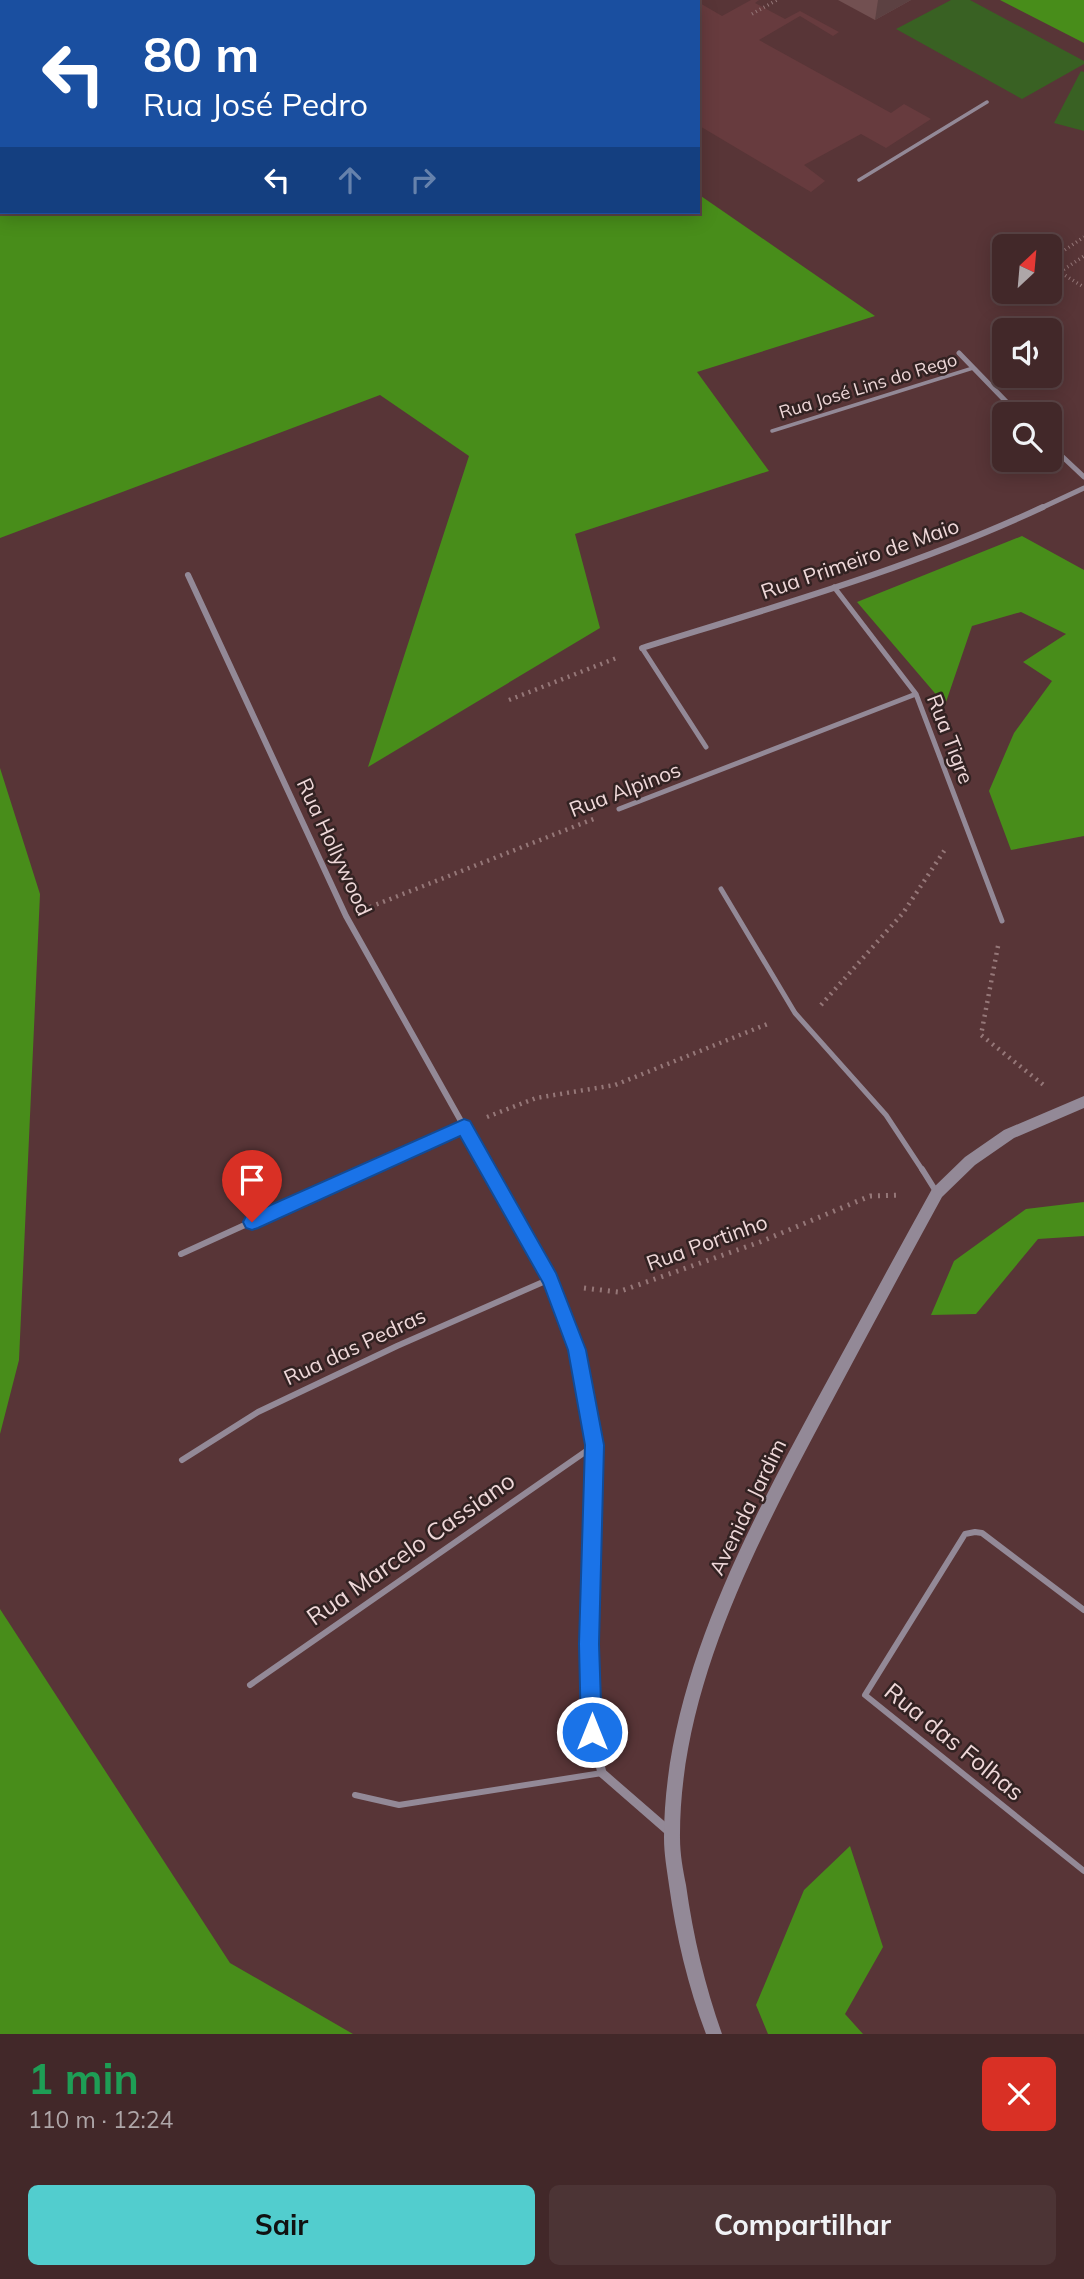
<!DOCTYPE html>
<html lang="pt">
<head>
<meta charset="utf-8">
<style>
	:root { --surface:#422829; --page:#4c3435; --text:#f1f3f6; --muted:#aea6a8; --line:#5a4446; --accent:#52cdce }
	body { margin:0; font-family:Mulish,sans-serif; background:var(--page); color:var(--text); height:100vh; display:flex; flex-direction:column; font-size:26px; white-space:nowrap }
	* { box-sizing:border-box; margin:0 }
	p { font-size:23px; color:var(--muted) }
	.icon { flex:none; width:38px; height:38px; fill:none; stroke:currentColor; stroke-width:2; stroke-linecap:round; stroke-linejoin:round }
	.map { position:relative; height:2034px; overflow:hidden }
	.drawer { display:flex; flex-direction:column; background:var(--surface); flex:1 }
	.drawer>* { flex:none }
	.hud { position:absolute; left:0px; top:0px; width:700px; height:214px; box-shadow:0 4px 18px #0003,0 0 0 2px var(--line); background:#1a4fa0; color:#fff; overflow:hidden }
	.needle { width:46px; rotate:26deg }
	.buttons { position:absolute; left:992px; top:234px; display:grid; gap:14px }
	.buttons a { display:grid; place-items:center; width:70px; height:70px; border-radius:10px; background:var(--surface); box-shadow:0 4px 18px #0003,0 0 0 2px var(--line); font-size:35px }
	.pin { position:absolute; display:grid; place-items:center; width:60px; height:60px; color:#fff; margin:-72px -30px; border-radius:50% 50% 50% 0; rotate:-45deg; box-shadow:0 0 7px #0007 }
	.pin .icon { rotate:45deg }
	.me { position:absolute; width:77px; margin:-38px; rotate:0deg; stroke-linejoin:round; filter:drop-shadow(0 0 5px #0008) }
	.turn { display:flex; align-items:center; gap:24px; height:147px; padding:0 28px; font-size:32px }
	.turn .icon { width:91px; height:91px; stroke-width:2.5 }
	.turn b { display:block; font-size:49px; line-height:60px }
	.lanes { display:flex; align-items:center; height:66px; padding:0 28px; background:#0003; justify-content:center; gap:35px; direction:ltr }
	.lanes .off { opacity:.35 }
	.round { display:grid; place-items:center; flex:none; width:74px; height:74px; border-radius:10px; background:var(--page) }
	.head { display:flex; align-items:center; justify-content:space-between; height:119px; padding:0 28px }
	h1 { font-size:42px; font-weight:700; line-height:52px; color:#1e9e55 }
	.button { display:flex; gap:14px; margin-top:auto; padding:14px 28px }
	.button a { flex:1; height:80px; border-radius:10px; background:var(--accent); color:#111; font-size:28px; font-weight:700; line-height:80px; text-align:center }
	.button a+a { background:var(--page); color:var(--text) }
	.map>svg:first-child { display:block }
	.built { fill:#673b3e }
	.green { fill:#396123 }
	.forest { fill:#488d1a }
	.lines { fill:none; stroke-linecap:round; stroke-linejoin:round }
	.path-far2 { stroke:#957778; stroke-width:3.5; stroke-dasharray:1 3.5; stroke-linecap:butt }
	.path-far1 { stroke:#957778; stroke-width:4.5; stroke-dasharray:2 5; stroke-linecap:butt }
	.path { stroke:#957778; stroke-width:5; stroke-dasharray:2 6; stroke-linecap:butt }
	.service-far2 { stroke:#938997; stroke-width:3.5 }
	.service-far1 { stroke:#938997; stroke-width:5 }
	.service { stroke:#938997; stroke-width:6 }
	.minor-far2 { stroke:#938997; stroke-width:5 }
	.minor-far1 { stroke:#938997; stroke-width:6 }
	.minor { stroke:#938997; stroke-width:9 }
	.tertiary { fill:#938997; fill-rule:evenodd }
	.wall { fill:#725051 }
	.shaded-wall { fill:#5c4142 }
	.route { fill:#1a73e8; stroke:#114b97; stroke-width:2 }
	.labels { text-anchor:middle; stroke-width:5; stroke-linejoin:round; paint-order:stroke }
	.far-street-label { font-size:18px; fill:#efd8d9; stroke:#322222 }
	.street-label { font-size:21px; fill:#efd8d9; stroke:#322222 }
	.near-street-label { font-size:24px; fill:#efd8d9; stroke:#322222 }
</style>
</head>
<body>
<div class="map">
<svg width="1084" height="2034" viewBox="0 0 1084 2034">
	<rect width="100%" height="100%" fill="#583537"/>
	<path class="built" d="M751,0h8l-4,3 30,16 15,-8 39,21 -6,4 -33,-20 -41,24 132,73 13,-9 27,15 -45,29 -25,-14 -57,31 21,16 -14,11 -113,-67v-123l24,14z"/>
	<path class="green" d="M951,0h19l114,61v3l-62,35 -126,-70z
		M1081,71l3,1v59l-30,-8z"/>
	<path class="forest" d="M0,0l380,2h-378v210h696v-18l177,122 -178,56 72,99 -194,63 25,94 -232,139 101,-311 -89,-61 -380,143z
		M1000,0h84v43z
		M1022,536l62,34v266l-73,14 -22,-59 25,-58 38,-52 -29,-19 43,-28 -45,-22 -49,14 -27,79 -88,-103z
		M0,768l40,126 -21,466 -19,74z
		M1084,1202v34l-46,3 -62,75 -45,1 23,-54 72,-52z
		M0,1609l230,354 123,71h-353z
		M850,1846l33,101 -38,67 18,20h-95l-12,-29 48,-115z"/>
	<g class="lines">
		<path class="path-far2" d="M752,14l25,-14
			M1050,260l34,-23
			M1050,266l32,20
			M1060,272l24,-16"/>
		<path class="path-far1" d="M509,700l110,-43
			M370,907l226,-89
			M998,946l-17,89 65,52
			M821,1005l82,-92 43,-65
			M487,1117l49,-19 79,-13 155,-62"/>
		<path class="path" d="M584,1288l34,4 142,-50 110,-46 31,-1"/>
		<path class="service-far2" d="M859,180l128,-78
			M772,431l201,-63"/>
		<path class="service-far1" d="M834,587l82,107 86,227
			M642,648l64,99
			M619,809l297,-115
			M721,889l74,124 91,102 37,56
			M364,1171l100,-45"/>
		<path class="service" d="M922,1169l15,24
			M181,1254l187,-85
			M182,1460l76,-48 139,-66 153,-67
			M1084,1610l-102,-77 -7,-1 -10,2 -100,161 219,176
			M250,1685l345,-240
			M355,1795l44,10 203,-32"/>
		<path class="minor-far2" d="M959,353l60,62
			M1050,445l34,32
			M1039,509l45,-21"/>
		<path class="minor-far1" d="M188,575l158,341 143,255
			M642,648c135,-42 273,-81 401,-141"/>
		<path class="minor" d="M488,1169l62,110 27,72 18,94 -6,199 3,88 10,41 69,60"/>
		<path class="tertiary" d="M1084,1096v12l-70,30 -39,27 -33,32c-40,73 -79,146 -118,219 -68,128 -145,273 -144,422 0,16 3,32 6,47 7,51 19,101 36,149h-16c-18,-48 -30,-98 -37,-149 -2,-15 -5,-31 -5,-47 0,-152 79,-301 149,-431 40,-73 79,-146 119,-218l33,-32 39,-27z"/>
	</g>
	<path class="wall" d="M838,0h73l-36,20z"/>
	<path class="shaded-wall" d="M878,0h33l-36,20z"/>
	<path class="route" d="M464,1119l6,2 86,152 30,77 18,95 -5,199 3,88 -3,7 -7,3 -8,-3 -3,-7 -2,-88 6,-199 -17,-95 -25,-67 -83,-147 -202,92 -6,2 -6,-2 -3,-6 3,-6z"/>
	<g class="labels">
		<g class="far-street-label">
			<text transform="translate(868 386) rotate(-17)" y="6">Rua José Lins do Rego</text>
		</g>
		<g class="street-label">
			<text transform="translate(860 559) rotate(-19)" y="7">Rua Primeiro de Maio</text>
			<text transform="translate(950 739) rotate(69)" y="7">Rua Tigre</text>
			<text transform="translate(625 790) rotate(-21)" y="7">Rua Alpinos</text>
			<text transform="translate(334 847) rotate(65)" y="7">Rua Hollywood</text>
			<text transform="translate(707 1243) rotate(-20)" y="7">Rua Portinho</text>
			<text transform="translate(355 1347) rotate(-25)" y="7">Rua das Pedras</text>
			<text transform="translate(748 1507) rotate(-64)" y="7">Avenida Jardim</text>
		</g>
		<g class="near-street-label">
			<text transform="translate(411 1549) rotate(-35)" y="8">Rua Marcelo Cassiano</text>
			<text transform="translate(954 1742) rotate(39)" y="8">Rua das Folhas</text>
		</g>
	</g>
</svg>
<div class="buttons">
<a><svg class="needle" viewBox="-14 -14 28 28"><path d="M0-13l5 13h-10z" fill="#e53935"/><path d="M0 13l5-13h-10z" fill="#aea6a8"/></svg></a>
<a><svg class="icon" aria-label="sound" viewBox="0 0 24 24"><path d="M4 9h4l5-4v14l-5-4H4zM17 9q2 3 0 6"/></svg></a>
<a><svg class="icon" aria-label="search" viewBox="0 0 24 24"><circle cx="10" cy="10" r="6"/><path d="M15 15l6 6"/></svg></a>
</div>
<div class="pin" style="left:252px;top:1222px;background:#d93025"><svg class="icon" aria-label="arrive" viewBox="0 0 24 24"><path d="M6 21V4h12l-3 4 3 4H6"/></svg></div>
<svg class="me" style="left:592px;top:1732px" viewBox="-20 -20 40 40"><circle r="17" fill="#1a73e8" stroke="#fff" stroke-width="3"/><path d="M0-11L8 9 0 5-8 9z" fill="#fff"/></svg>
<div class="hud">
<div class="turn"><svg class="icon" aria-label="left" viewBox="0 0 24 24"><path d="M17 20v-9H6M10 6l-5 5 5 5"/></svg><div><b>80 m</b>Rua José Pedro</div></div>
<div class="lanes"><svg class="icon" aria-label="left" viewBox="0 0 24 24"><path d="M17 20v-9H6M10 6l-5 5 5 5"/></svg><svg class="icon off" aria-label="ahead" viewBox="0 0 24 24"><path d="M12 20V5M6 11l6-6 6 6"/></svg><svg class="icon off" aria-label="right" viewBox="0 0 24 24"><path d="M7 20v-9h11M14 6l5 5-5 5"/></svg></div>
</div>
</div>
<section class="drawer">
<div class="head"><div><h1>1 min</h1><p>110 m · 12:24</p></div><a class="round" style="background:#d93025;color:#fff"><svg class="icon" aria-label="close" viewBox="0 0 24 24"><path d="M6 6l12 12M18 6L6 18"/></svg></a></div>
<div class="button"><a>Sair</a><a>Compartilhar</a></div>
</section>
</body>
</html>
